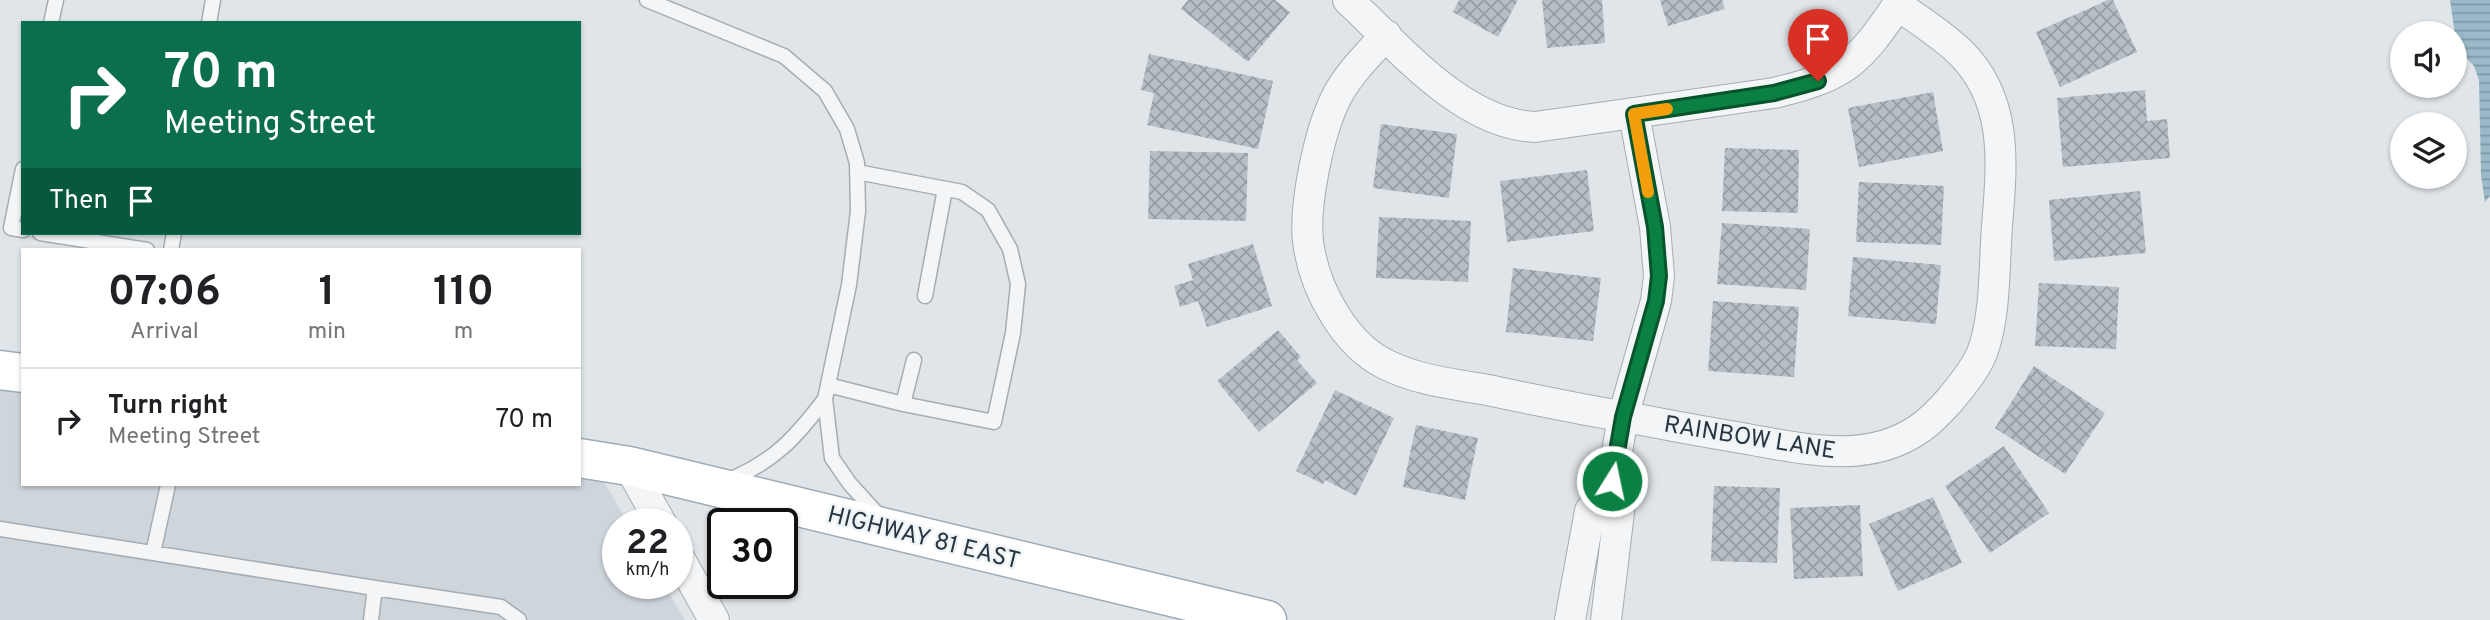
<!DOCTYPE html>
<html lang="en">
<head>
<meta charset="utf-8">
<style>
	:root { --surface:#fff; --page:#f6f6f6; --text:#202124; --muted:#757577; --line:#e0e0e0 }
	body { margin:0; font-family:Overpass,sans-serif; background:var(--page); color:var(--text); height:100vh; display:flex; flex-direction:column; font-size:26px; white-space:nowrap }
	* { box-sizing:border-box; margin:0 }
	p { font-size:23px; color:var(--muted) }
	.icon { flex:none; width:38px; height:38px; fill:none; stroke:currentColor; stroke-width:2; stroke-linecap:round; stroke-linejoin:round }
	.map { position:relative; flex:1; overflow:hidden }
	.panel { position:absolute; left:21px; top:248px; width:560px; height:238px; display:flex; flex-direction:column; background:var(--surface); border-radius:0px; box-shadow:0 2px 5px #0004 }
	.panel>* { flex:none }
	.guide { position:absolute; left:21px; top:21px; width:560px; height:214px; border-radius:0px; box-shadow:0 2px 5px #0004; background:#0b6e4f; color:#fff; overflow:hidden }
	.buttons { position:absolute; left:2390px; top:21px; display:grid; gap:14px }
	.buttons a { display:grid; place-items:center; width:77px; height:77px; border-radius:50%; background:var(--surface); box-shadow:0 2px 5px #0004; font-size:35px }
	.speed { position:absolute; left:602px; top:508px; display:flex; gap:14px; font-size:35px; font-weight:700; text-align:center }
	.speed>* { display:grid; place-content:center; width:91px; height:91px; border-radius:50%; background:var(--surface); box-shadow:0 2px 5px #0004; line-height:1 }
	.speed small { font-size:18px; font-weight:400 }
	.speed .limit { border:4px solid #111; border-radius:10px; background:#fff; color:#111 }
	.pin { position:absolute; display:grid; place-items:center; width:60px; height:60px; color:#fff; margin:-72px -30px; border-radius:50% 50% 50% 0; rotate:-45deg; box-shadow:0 0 7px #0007 }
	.pin .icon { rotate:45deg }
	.me { position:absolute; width:77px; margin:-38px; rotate:10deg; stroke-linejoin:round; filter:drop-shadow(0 0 5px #0008) }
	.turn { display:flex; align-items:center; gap:24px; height:147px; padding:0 28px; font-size:32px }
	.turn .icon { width:91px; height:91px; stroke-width:2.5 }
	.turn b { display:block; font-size:49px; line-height:60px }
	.then { display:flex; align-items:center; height:66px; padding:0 28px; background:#0003; gap:14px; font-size:26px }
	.eta { display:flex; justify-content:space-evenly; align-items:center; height:119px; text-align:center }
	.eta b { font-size:42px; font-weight:700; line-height:49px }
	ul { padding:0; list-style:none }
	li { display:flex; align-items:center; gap:21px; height:105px; padding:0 28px; border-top:2px solid var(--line) }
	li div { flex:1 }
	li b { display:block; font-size:26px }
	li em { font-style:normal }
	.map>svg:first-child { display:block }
	.built { fill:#ced5db }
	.water { fill:url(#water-rules) }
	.building { fill:url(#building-cross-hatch) }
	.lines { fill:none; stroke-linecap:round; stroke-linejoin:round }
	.lane-casing { stroke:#a5adb3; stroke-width:17 }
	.street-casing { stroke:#a5adb3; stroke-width:32 }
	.primary-casing { stroke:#9facb5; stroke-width:41 }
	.lane { stroke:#f3f5f7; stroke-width:14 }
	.street { stroke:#f3f5f7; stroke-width:30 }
	.primary { stroke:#fff; stroke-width:38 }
	.route-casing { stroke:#07532c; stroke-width:18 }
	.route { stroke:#0b8043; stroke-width:12 }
	.slow { stroke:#f59e0b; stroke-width:12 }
	.labels { text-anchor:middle; stroke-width:5; stroke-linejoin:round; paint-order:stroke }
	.street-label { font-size:24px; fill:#283641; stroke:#eff4f6 }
</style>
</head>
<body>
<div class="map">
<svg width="2490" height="620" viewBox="0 0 2490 620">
	<defs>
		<pattern id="water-rules" width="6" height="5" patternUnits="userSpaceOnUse" patternTransform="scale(1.75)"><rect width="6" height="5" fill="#9abac9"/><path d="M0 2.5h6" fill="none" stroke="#7e98a5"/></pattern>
		<pattern id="building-cross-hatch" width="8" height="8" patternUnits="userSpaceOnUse" patternTransform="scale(1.75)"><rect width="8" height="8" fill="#b7bfc6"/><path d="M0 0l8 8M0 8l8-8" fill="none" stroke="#959ca2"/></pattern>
	</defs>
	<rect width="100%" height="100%" fill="#e0e5e9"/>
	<path class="built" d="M0,351l23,5v129h556v-10l24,5 25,43h-10v60h45l22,37h-685z"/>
	<path class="water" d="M2450,0h40v196l-5,6 -4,-26 -2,-96 -5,-14 -17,-18z"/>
	<path class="building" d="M1188,0h87l15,12 -42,50 -67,-53z
		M1459,0h59l-20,37 -45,-25z
		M1542,0h60l3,43 -58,5z
		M1660,0h62l3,9 -57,17z
		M2108,0h5l24,52 -77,35 -24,-55z
		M1149,54l124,27 -15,68 -111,-24 7,-32 -13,-3z
		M2145,90l2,31 20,-2 3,39 -107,9 -6,-69z
		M1933,92l10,59 -84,16 -11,-59z
		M1381,124l76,10 -8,64 -76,-10z
		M1725,148l74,2 -1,63 -76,-2z
		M1150,151l98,2 -2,68 -98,-2z
		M1587,170l7,61 -87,11 -7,-61z
		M1859,182l85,4 -3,59 -85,-3z
		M2140,191l6,62 -92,8 -5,-61z
		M1379,217l92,4 -3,61 -92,-4z
		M1722,223l88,6 -4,61 -89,-6z
		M1253,244l19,62 -65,21 -9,-26 -18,6 -6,-21 19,-6 -5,-16z
		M1853,257l88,8 -5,59 -88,-8z
		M1513,268l88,10 -8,63 -87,-9z
		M2039,283l80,4 -3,62 -81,-3z
		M1713,301l86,6 -5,70 -86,-6z
		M1278,330l23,27 -4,3 20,23 -58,49 -42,-51z
		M2034,366l71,47 -40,61 -70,-46z
		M1335,390l59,28 -38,78 -31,-16 -2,4 -27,-13z
		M1416,425l62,13 -13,62 -62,-13z
		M2004,446l45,67 -59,40 -45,-67z
		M1714,486l66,2 -3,75 -66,-2z
		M1933,497l29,66 -64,28 -29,-67z
		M1860,505l3,71 -69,3 -4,-71z"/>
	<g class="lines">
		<g class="lane-casing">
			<path id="lane" d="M647,0l137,56 41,35 22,38 10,34 1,48 -9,74 -24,114 7,59 18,26 31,34
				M51,23l5,-23
				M209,23l4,-23
				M23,169l-12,59 12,2
				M40,233l107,17
				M171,250l3,-17
				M925,296l20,-107
				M828,385l75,19 91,18 19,-89 5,-49 -8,-35 -22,-39 -26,-18 -105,-20
				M903,404l11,-44
				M729,480c46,-19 67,-43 96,-81
				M0,529l375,59 -4,32
				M153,553l15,-68
				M375,588l126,19 18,13"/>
		</g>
		<g class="street-casing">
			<path id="street" d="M1348,0c51,47 114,124 187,127l239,-34c73,-17 86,-32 127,-93
				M1386,35c-17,19 -37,38 -49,61 -18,35 -35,114 -28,152 7,43 36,96 76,116 31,16 68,20 103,26 51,11 102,21 154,30 35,7 70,13 105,19 57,10 120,26 172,-10 12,-8 22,-19 31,-29 12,-15 25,-30 32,-47 14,-37 12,-88 15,-127 5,-62 12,-126 -37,-174 -19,-18 -41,-32 -63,-47
				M629,466l32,57
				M1612,481l11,-64 33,-116 3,-25 -4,-49 -21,-113
				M677,554l37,66
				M1570,620l20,-109 22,-30 7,31 -13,108"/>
		</g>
		<g class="primary-casing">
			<path id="primary" d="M0,370l23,3
				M579,458l50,8 638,154"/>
		</g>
		<use href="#lane" class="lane"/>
		<use href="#street" class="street"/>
		<use href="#primary" class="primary"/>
	</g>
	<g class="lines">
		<g class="route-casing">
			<path id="route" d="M1612,481l11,-64 33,-116 3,-25 -4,-49 -21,-113 140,-21 44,-12"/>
		</g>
		<use href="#route" class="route"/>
		<path class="slow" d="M1648,192l-14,-78 33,-5"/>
	</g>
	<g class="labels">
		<g class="street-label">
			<text transform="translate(1750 437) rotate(9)" y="8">RAINBOW LANE</text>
			<text transform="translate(924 537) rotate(14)" y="8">HIGHWAY 81 EAST</text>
		</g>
	</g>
</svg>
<div class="buttons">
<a><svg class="icon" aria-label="sound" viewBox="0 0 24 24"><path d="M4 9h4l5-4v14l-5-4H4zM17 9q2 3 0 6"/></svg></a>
<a><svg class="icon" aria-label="layers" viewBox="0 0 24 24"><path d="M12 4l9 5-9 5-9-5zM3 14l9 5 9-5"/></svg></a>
</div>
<div class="speed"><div>22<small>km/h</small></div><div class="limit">30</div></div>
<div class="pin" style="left:1818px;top:81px;background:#d93025"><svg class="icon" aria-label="arrive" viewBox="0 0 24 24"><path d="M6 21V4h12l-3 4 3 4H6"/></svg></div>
<svg class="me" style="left:1612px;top:481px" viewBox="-20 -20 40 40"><circle r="17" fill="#0b8043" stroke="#fff" stroke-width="3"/><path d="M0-11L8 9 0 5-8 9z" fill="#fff"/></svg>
<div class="guide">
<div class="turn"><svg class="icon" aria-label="right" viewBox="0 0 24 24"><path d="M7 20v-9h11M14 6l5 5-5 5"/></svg><div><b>70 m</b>Meeting Street</div></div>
<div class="then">Then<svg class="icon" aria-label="arrive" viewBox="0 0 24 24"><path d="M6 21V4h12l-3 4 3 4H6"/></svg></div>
</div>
<section class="panel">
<div class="eta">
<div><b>07:06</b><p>Arrival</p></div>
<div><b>1</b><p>min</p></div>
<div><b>110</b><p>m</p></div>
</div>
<ul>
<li><svg class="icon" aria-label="right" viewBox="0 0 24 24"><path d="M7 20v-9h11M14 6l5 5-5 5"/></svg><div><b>Turn right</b><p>Meeting Street</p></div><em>70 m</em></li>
</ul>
</section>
</div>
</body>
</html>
